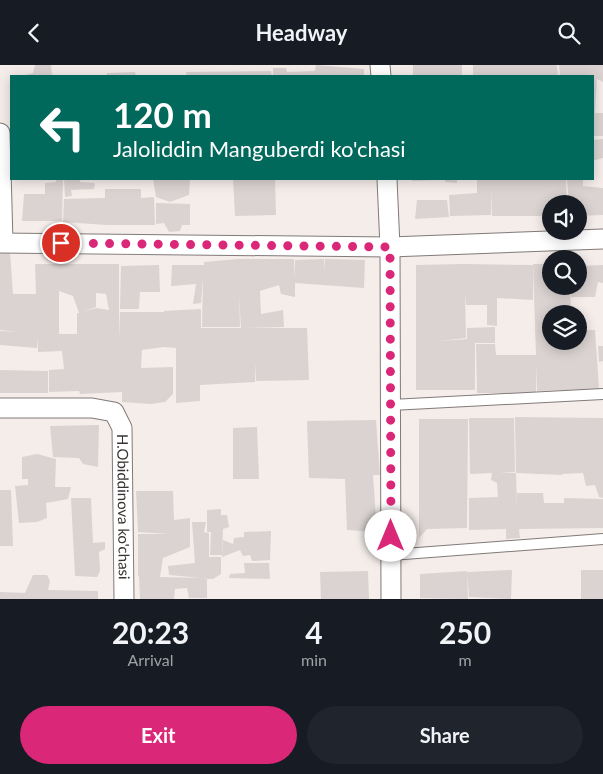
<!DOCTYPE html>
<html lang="en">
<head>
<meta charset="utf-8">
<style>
	:root { --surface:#171b24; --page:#20242c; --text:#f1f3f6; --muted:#9ea1a6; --accent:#db2777 }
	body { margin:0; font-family:Lato,sans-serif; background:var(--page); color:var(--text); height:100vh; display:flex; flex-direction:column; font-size:19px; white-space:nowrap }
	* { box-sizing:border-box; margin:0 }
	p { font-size:16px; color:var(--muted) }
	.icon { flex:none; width:28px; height:28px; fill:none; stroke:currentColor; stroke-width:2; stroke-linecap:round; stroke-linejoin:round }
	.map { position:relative; height:534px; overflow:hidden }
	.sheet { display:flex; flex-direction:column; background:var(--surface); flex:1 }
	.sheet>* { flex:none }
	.hud { position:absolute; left:10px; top:10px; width:584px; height:105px; border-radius:0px; box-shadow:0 2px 12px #0003; background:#00695c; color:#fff; overflow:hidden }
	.buttons { position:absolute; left:542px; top:130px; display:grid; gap:10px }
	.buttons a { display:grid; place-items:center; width:45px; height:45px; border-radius:50%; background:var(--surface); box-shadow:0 2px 12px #0003; font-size:25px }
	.pin { position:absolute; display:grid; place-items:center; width:42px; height:42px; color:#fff; margin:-21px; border:2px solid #fff; border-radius:50%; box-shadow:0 1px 5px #0007 }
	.me { position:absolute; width:55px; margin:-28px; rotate:0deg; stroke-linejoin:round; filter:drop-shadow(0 0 4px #0008) }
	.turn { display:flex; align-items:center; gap:18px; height:105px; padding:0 20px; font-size:22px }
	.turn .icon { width:65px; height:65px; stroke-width:2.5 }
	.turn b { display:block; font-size:35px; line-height:42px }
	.eta { display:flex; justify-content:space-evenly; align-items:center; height:85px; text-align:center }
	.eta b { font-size:30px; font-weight:700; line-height:35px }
	.button { display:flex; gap:10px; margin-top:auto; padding:10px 20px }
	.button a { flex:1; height:58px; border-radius:30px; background:var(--accent); color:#fff; font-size:20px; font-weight:700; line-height:58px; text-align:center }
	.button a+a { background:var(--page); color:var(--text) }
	header { display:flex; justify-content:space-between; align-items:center; height:65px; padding:0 20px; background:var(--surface); font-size:22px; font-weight:700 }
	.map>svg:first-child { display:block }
	.building { fill:#dad3d2; fill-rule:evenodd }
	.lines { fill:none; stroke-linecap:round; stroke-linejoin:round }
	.lane-casing { stroke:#807a78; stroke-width:12 }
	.street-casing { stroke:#807a78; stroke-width:21 }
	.lane { stroke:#fff; stroke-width:10 }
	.street { stroke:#fff; stroke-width:19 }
	.route { stroke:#db2777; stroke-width:9; stroke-dasharray:0 16.2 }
	.labels { text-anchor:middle; stroke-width:5; stroke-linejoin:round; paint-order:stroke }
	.street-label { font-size:15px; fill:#373433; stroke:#f4edea }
</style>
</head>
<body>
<header><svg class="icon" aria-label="back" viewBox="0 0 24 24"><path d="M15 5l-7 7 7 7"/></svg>Headway<svg class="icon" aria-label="search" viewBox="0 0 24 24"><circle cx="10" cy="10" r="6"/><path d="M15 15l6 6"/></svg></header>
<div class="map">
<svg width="603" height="534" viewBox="0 0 603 534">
	<rect width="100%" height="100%" fill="#f4edea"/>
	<path class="building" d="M35,0h16l1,10 3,1h-34l12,-3z
		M316,0l48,4v7h-91v-8h13l1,4 28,-1z
		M413,0h49v11h-49z
		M473,0h84l1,11h-85z
		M559,0h44v17l-6,-3 -2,34h8v23h-11v-60h-32z
		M271,6l1,5h-85l-1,-4z
		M135,7l1,4h-29v-3z
		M603,74v19l-11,3v-21z
		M56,114h7l-1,42h-40l2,-27h21v-11l11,-1z
		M64,114h16v3l15,1 -1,6 -23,1 1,6 -7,1z
		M153,114h37l-1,16 -19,7 -14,-5z
		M233,114h42l1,36 -41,1z
		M412,114h26v1l-26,1z
		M445,114h12v4l-12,-1z
		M477,114h89l1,25h-16v12h-59l-1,-26v25l-41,1 -1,-21 28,-2z
		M567,114h16v7l20,2v27l-24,1v-12h-10z
		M105,124h36v9l13,-1 1,28h-48l-44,-3 1,-23 41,-1z
		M417,135h30l2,17 -34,2z
		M156,138l34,1v21h-8l-2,6 -11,1 -5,-9 -8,1z
		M0,187h10l3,42h23l-1,-30h84v76l1,-28h44v14v-15l37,-2v19h106l2,52 -53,1 -1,-18v19l-55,3v16l-24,2v-55l-12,-1 -22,3 -1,18 32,-1v27l-8,8 -15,2 -28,-2v-10l-42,2 -1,-3 -30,1v-22l15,-1 -2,-18 -24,1v-15l-1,11 -37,-3v-14l19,1 -19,-2zM59,226l14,5 6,17h-2v21h-18zM96,228l10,1 3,16 -13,-2 -15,4 15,-5z
		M238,194h56v20l1,-19 29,-1v11l1,-11 40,1 -1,28 -69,-5v14l-14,-3 -2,-9 -19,6 1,23 22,-4 1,17 -43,1 -2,-34 1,33h-38l1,-50 -2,26 -8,1 3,-20 -25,2 1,-21h32v-3z
		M464,199l69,1v35l-36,-2v28l-10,-1v-20h-21l-1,-11 1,44 -27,3 28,-2v-11l28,-1v16h-20v47h-59v-125z
		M533,199h18v22h19l1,28h-20v27h28v-11h16l4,59 -62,2 -1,-27v29h-59l-1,-49h19l1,11h40z
		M159,200l1,27h-20l-1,17h-19l1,-43z
		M603,200v18l-5,-1 -3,15h-24v-11h8v-20z
		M598,281h5v15l-4,1z
		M0,305l48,1v22h-48z
		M515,352l88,1v80l-4,-1 -4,-12 -9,1 -3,-13 -21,1v-8v9l-46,-2z
		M469,353h45l1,54 -15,1h16l1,34v-14h26l1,10h20v-5l39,1v29l-84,1 1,9 -14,1v-10l-37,1v-32l29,-1 -1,-14 -6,-3 1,-7 -22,1z
		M419,354h49l-1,109 -40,1 -8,9z
		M376,355l4,55h-7l4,57 -30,-2 -2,-51 -36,-1 -2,-57z
		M99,360l-1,42 -15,-3 -4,-6 -26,-1 -3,-31z
		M257,362l2,52h-26v-51z
		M37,389l19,5 -1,28h16l-3,12 -22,4 1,15 -10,4 -18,1 -4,-37 13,-1v-6h-6v-22z
		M0,425h11l2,56h-13z
		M136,426h37l1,29 16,-2v29l-27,11 -3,19 47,1v20h-18l-2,-10 -12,1 -1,10h-34l-1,-23h7h-8v-42h31l-31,-2z
		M71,433h20l2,45 12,-1v7l-6,3 1,19 -3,6 -22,-1z
		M221,444v6h6l2,12 -6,2 -1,26h-12l1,-23h-4v-22z
		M192,457h14l-2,10 5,1v24h12v17l-8,5 -44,-4 -1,-9 27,-3z
		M271,466l-1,29 -18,1 -2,-6 -7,1 -3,-6 -18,7 1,-17 10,4 1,-6 10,-1v-5z
		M244,498h25l1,16 -41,-1 1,-4 15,-1z
		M512,505l-1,29 -42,-2 -2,-25z
		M581,505h22v29h-22z
		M368,506l1,28h-48l-1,-27z
		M467,506l1,28 -48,-1v-24z
		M33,510h14l3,6 -2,9 50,1v8h-98v-7l25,1z"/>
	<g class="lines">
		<g class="lane-casing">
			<path id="lane" d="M391,340l212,-11
				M391,490l212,-16"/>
		</g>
		<g class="street-casing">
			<g id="street">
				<path d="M380,0l1,11"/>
				<path d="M0,68l3,109"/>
				<path d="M387,114l3,68 1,352"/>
				<path d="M0,178l390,4 213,-8"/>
				<path id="s1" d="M0,343h92l22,4 8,16 2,171"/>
			</g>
		</g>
		<use href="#lane" class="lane"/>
		<use href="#street" class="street"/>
	</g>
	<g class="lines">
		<path class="route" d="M61,178l329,4 1,289"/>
	</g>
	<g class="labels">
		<g class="street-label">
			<text dy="5" stroke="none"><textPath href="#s1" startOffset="211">H.Obiddinova ko'chasi</textPath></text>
		</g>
	</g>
</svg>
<div class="buttons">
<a><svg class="icon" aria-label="sound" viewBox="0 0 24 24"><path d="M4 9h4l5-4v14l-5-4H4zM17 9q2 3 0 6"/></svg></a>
<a><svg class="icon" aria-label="search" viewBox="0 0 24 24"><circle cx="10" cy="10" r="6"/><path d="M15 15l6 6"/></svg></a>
<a><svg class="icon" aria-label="layers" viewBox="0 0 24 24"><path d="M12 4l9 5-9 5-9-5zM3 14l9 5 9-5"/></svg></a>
</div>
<div class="pin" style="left:61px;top:178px;background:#d93025"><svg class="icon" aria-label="arrive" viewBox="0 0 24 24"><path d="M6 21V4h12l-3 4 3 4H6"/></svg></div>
<svg class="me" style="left:391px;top:471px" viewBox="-20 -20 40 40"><circle r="19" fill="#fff"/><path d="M0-13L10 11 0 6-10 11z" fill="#db2777"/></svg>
<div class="hud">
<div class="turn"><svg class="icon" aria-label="left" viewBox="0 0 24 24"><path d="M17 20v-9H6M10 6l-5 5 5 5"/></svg><div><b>120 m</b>Jaloliddin Manguberdi ko'chasi</div></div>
</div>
</div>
<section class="sheet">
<div class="eta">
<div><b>20:23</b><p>Arrival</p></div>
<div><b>4</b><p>min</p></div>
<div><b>250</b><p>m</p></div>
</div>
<div class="button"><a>Exit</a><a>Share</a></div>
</section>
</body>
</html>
